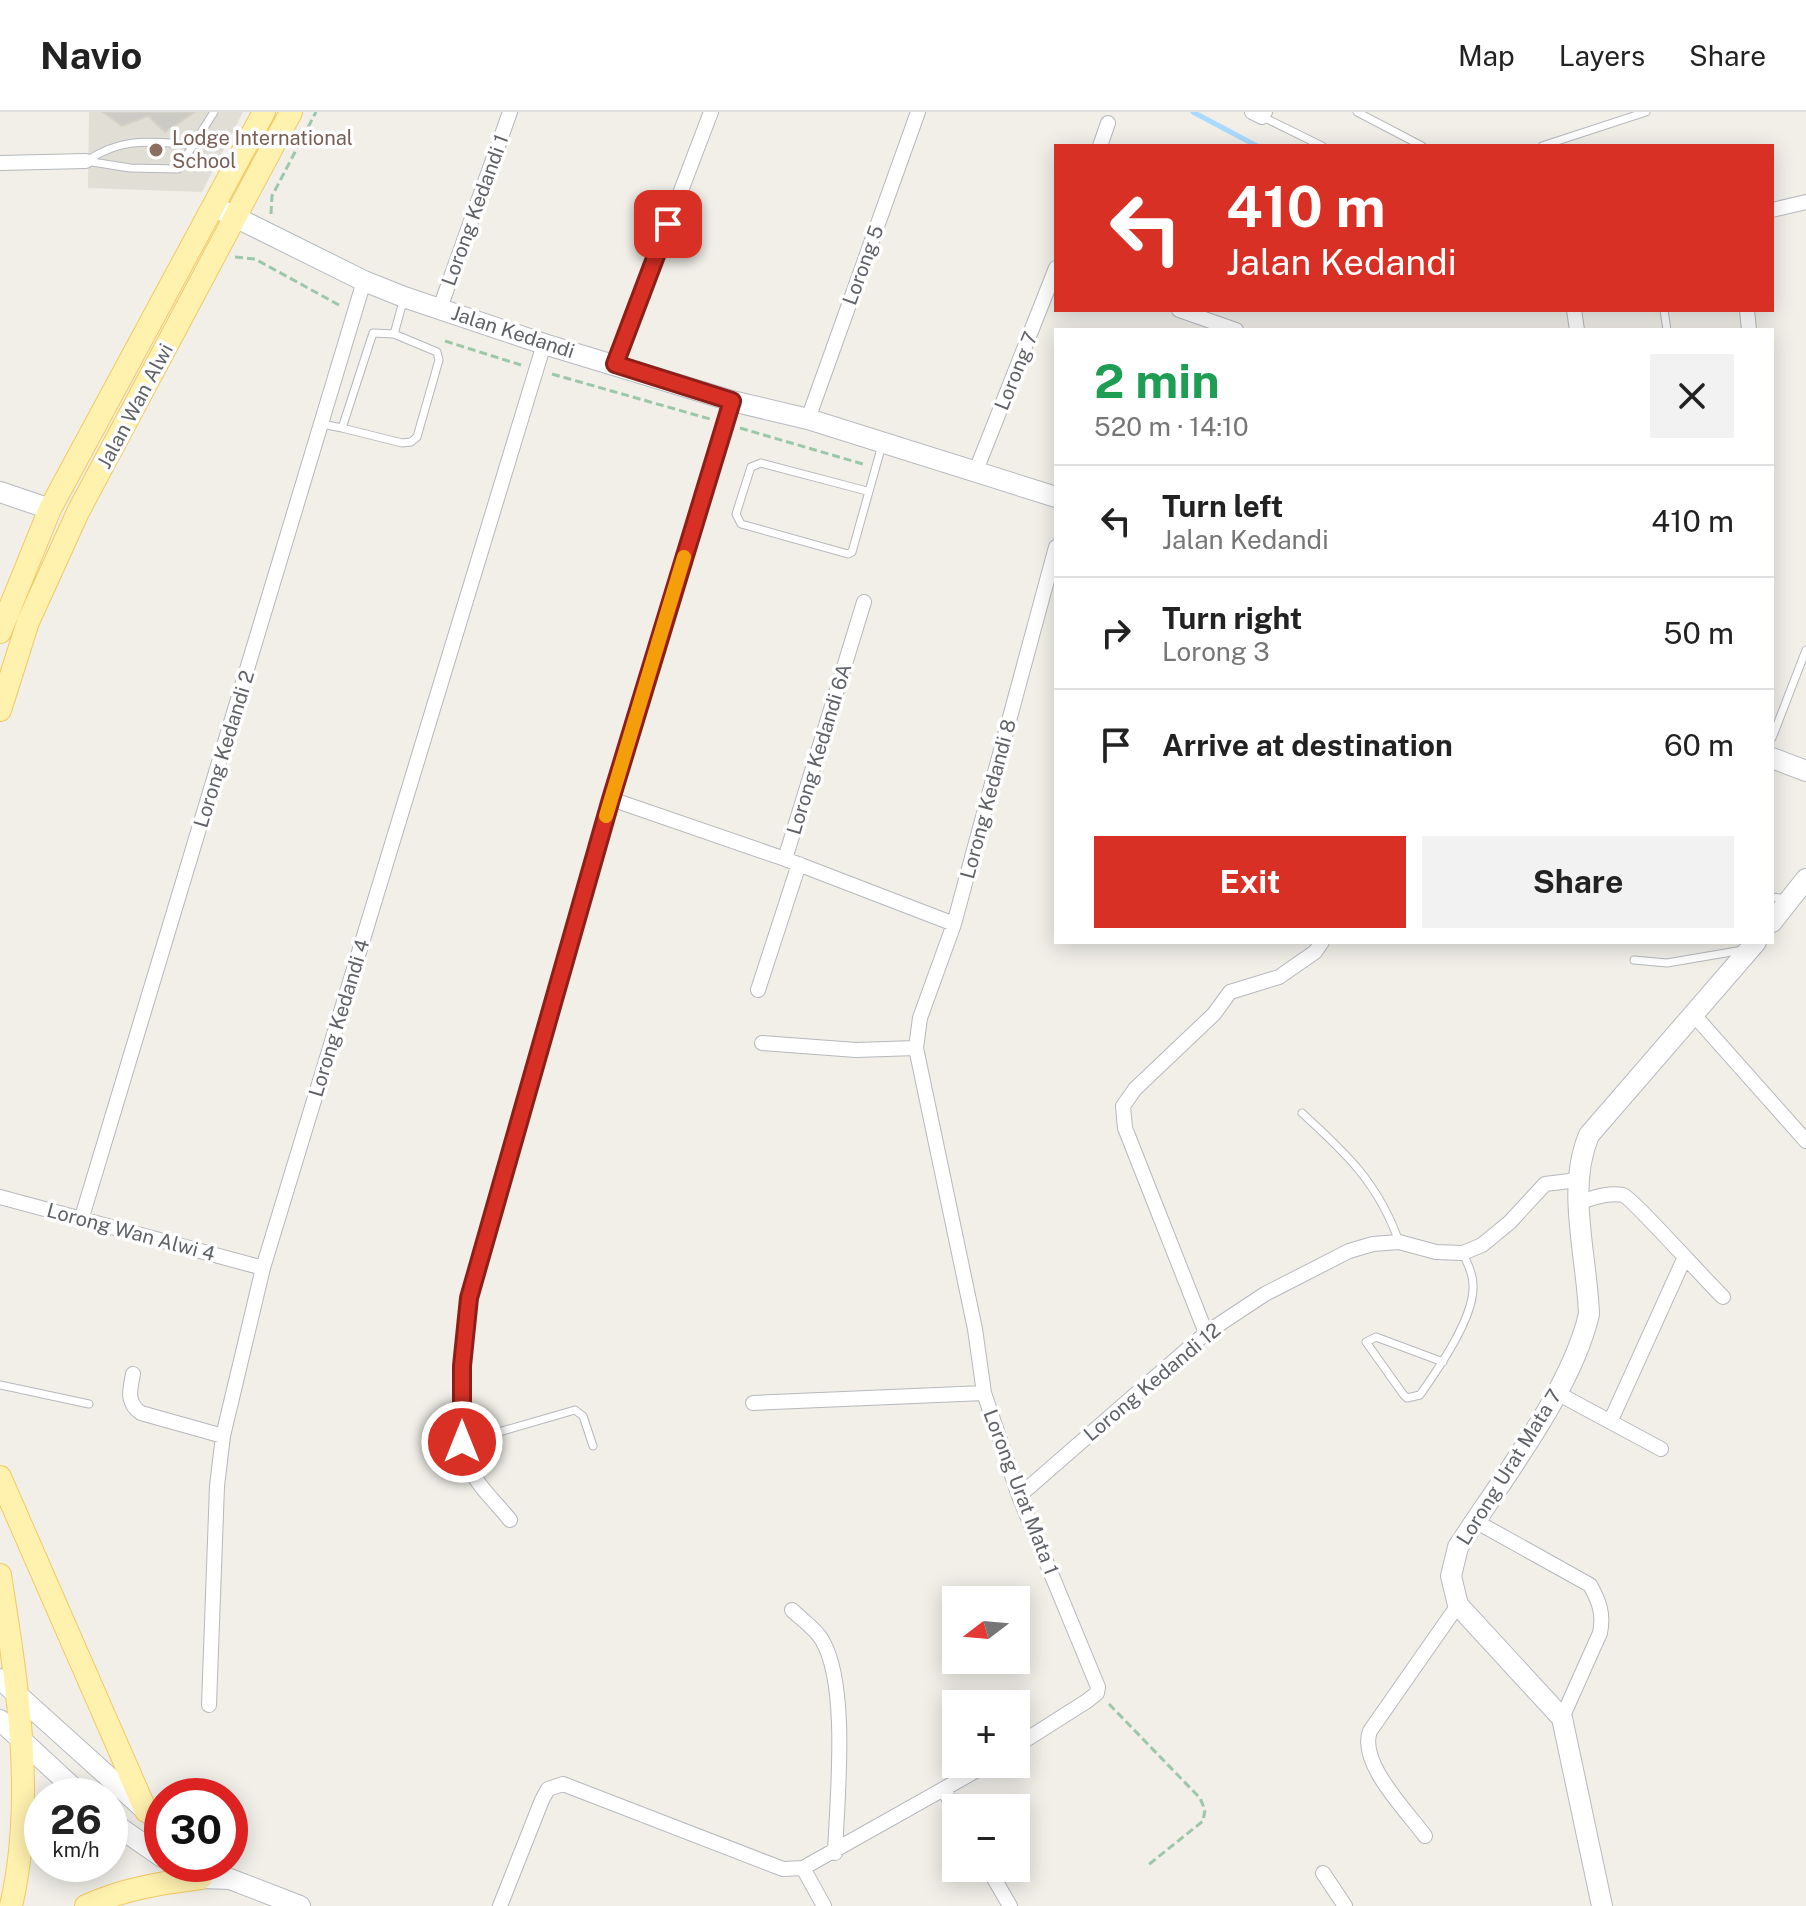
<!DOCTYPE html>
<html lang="en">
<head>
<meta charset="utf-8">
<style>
	:root { --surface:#fff; --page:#f2f2f2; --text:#222; --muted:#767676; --line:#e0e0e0; --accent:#d93025 }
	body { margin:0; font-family:"Public Sans",sans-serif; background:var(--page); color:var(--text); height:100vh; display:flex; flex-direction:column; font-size:30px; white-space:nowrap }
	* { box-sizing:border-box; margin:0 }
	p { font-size:26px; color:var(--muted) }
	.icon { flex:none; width:44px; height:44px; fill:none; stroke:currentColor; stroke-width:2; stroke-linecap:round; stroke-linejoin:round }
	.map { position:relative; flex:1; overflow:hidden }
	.drawer { position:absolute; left:1054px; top:216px; width:720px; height:616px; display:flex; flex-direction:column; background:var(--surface); border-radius:0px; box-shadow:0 4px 20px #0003 }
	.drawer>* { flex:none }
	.banner { position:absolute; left:1054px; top:32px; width:720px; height:168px; border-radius:0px; box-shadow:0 4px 20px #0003; background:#d93025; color:#fff; overflow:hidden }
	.needle { width:52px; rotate:254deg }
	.controls { position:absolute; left:942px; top:1474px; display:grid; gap:16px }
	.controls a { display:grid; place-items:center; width:88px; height:88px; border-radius:0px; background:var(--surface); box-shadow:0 4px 20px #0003; font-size:40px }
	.speed { position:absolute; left:24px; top:1666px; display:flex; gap:16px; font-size:40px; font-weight:700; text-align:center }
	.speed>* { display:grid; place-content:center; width:104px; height:104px; border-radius:50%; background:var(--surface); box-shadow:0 4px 20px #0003; line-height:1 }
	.speed small { font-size:20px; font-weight:400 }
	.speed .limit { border:12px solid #d22; background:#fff; color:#111 }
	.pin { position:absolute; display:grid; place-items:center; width:68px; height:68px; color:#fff; margin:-34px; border-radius:16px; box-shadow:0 4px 12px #0006 }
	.me { position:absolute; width:88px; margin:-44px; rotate:0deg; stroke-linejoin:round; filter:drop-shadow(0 0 6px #0008) }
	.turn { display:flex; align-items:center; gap:28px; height:168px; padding:0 40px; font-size:36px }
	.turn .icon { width:104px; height:104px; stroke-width:2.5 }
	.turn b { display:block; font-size:56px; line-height:68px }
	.round { display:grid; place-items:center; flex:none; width:84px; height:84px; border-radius:0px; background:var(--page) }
	.head { display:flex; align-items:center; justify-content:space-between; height:136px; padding:0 40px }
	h1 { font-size:48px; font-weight:700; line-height:60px; color:#1e9e55 }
	.action { display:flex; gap:16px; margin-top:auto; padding:16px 40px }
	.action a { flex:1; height:92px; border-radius:0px; background:var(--accent); color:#fff; font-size:32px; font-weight:700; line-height:92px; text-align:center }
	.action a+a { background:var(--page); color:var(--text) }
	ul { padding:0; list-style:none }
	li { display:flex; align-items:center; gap:24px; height:112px; padding:0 40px; border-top:2px solid var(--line) }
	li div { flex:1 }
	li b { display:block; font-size:30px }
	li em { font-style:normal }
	header { display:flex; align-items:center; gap:48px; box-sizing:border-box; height:112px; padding:0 40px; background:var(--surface); border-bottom:2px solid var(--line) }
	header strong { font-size:38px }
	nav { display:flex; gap:44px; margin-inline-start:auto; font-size:28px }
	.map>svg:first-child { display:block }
	.education { fill:#e1ded6 }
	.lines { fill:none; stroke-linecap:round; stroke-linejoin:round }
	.stream { stroke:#aadaff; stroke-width:5 }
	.building { fill:#cccac5; stroke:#d6d1c6; stroke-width:2 }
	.lane-casing { stroke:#b5b8bc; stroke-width:9 }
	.street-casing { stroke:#b5b8bc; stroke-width:16 }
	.secondary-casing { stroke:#b6babf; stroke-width:22 }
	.primary-casing { stroke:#f2c960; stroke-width:24 }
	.path { stroke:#9cc7a9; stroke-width:3; stroke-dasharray:8 4; stroke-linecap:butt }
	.lane { stroke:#fff; stroke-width:7 }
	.street { stroke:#fff; stroke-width:14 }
	.secondary { stroke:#fff; stroke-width:20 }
	.primary { stroke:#fff2af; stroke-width:22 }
	.route-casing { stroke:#8d1f18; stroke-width:20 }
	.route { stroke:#d93025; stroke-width:14 }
	.slow { stroke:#f59e0b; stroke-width:14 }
	.education-dot { fill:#8d6e63; stroke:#fff; stroke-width:3 }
	.labels { text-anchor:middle; stroke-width:7; stroke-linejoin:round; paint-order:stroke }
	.education-label { font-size:20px; fill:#785e54; stroke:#fff; text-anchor:start }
	.street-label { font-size:20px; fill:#5f6368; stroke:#fff }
</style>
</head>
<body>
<header>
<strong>Navio</strong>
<nav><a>Map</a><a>Layers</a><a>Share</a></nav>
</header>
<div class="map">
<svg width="1806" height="1794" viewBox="0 0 1806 1794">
	<rect width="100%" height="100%" fill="#f1efe8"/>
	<path class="education" d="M89,0h154l-41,80 -114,-4z"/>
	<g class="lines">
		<path class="stream" d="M1193,0l64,34"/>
	</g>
	<path class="building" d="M103,0h92l-30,20 -17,-16 -26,10z"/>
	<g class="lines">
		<g class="lane-casing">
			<path id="lane" d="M1357,0l65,34
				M1263,5l59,29
				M1542,34l104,-34
				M86,49l44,7 48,1 36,-57
				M86,49c39,-25 64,-19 109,-16
				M1664,198l3,20
				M394,222l10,-36
				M322,312l20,4 31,-95 21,1 43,18 2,8 -22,77 -6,5 -9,1 -60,-15
				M867,379l-106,-28 -10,4 -15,47 5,10 107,30 4,-2 30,-107
				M1772,626l34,-88
				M1772,785l15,2
				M1634,848l33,3 76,-13
				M1302,1001c44,40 77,71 97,129
				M1443,1250l-67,-25 -10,5 37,52 4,4 13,-3c18,-26 52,-74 53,-106 1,-13 -5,-24 -10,-36
				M0,1273l89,19
				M464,1330l111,-32 8,6 10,30"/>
		</g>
		<g class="street-casing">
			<path id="street" d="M1252,0l10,5 3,-5
				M1100,34l8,-23
				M0,51l86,-2
				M1772,98l34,-8
				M440,196l70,-196
				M1179,198l57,20
				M1574,198l3,20
				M1747,198l2,20
				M615,252l96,-252
				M808,307l110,-307
				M975,361l81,-205
				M611,687l174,60 79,-257
				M785,747l169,65
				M758,878l41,-126
				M1694,903l112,126
				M762,931l94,7 60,-2
				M0,1085l263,71
				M1580,1090c13,-4 29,-10 43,-7 9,3 85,88 100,102
				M82,1105l282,-936
				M1206,1221l-81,-205 -2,-22 12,-17 79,-75 16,-22 49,-15 36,-25 7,-10
				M133,1262c-3,16 -7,29 8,39l82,23
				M1557,1281l104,56
				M753,1291l231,-10
				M1611,1308l73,-161
				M1019,1384l187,-163 59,-39 84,-43 24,-7 26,-2 37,10 27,1 19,-8 28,-23 35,-38 33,-4
				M510,1408c-10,-13 -23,-25 -32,-38 -28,-40 -17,-137 -9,-184l142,-499 121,-398
				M1475,1409l115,64c9,16 14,29 10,48l-38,85
				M792,1498c9,9 24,19 30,30 27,45 15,159 13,213
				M209,1593l8,-219 6,-50 40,-168 281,-924
				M1016,1634l71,-45 10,-8 1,-6 -79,-191 -35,-103 -9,-64 -59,-281 4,-30 34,-94 102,-377
				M944,1678l12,22
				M1425,1724c-18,-25 -67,-73 -55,-105l88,-126
				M803,1756l21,38
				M988,1756l22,38
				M1323,1761l22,33
				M500,1794l42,-106 6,-11 15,-5 220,85 20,-1 185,-104"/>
		</g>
		<g class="secondary-casing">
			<path id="secondary" d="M223,99l141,70 40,16 140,47 188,57 76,18 248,78
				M0,380l50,17
				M1772,646l34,13
				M1772,810l34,-43
				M0,1567l162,146
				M0,1608l82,76
				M110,1709l52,36
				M174,1752l27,14 29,1 70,27
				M1602,1794l-40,-188 -104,-113 -7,-29 7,-29c43,-66 114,-158 131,-233 -2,-58 -23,-125 0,-179l167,-193"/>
		</g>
		<g class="primary-casing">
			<path id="primary" d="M0,520l50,-123 214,-397
				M0,598l28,-88 50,-110 213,-400
				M0,1365l146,334
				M0,1463c17,108 36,223 11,331
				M86,1794c37,-17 75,-23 115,-28"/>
		</g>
		<path class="path" d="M271,102l1,-18 44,-84
			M235,145l20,2 84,46
			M445,229l76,24
			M552,262l158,45
			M740,316l123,36
			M1109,1592l91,94 5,12 -2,11 -56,45"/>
		<use href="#lane" class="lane"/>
		<use href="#street" class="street"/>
		<use href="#secondary" class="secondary"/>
		<use href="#primary" class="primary"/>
	</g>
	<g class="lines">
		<g class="route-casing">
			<path id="route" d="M462,1330v-76l7,-68 142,-499 121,-398 -117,-37 53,-140"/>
		</g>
		<use href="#route" class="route"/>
		<path class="slow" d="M606,704l78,-259"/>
	</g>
	<circle class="education-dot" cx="156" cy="38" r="8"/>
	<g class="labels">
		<g class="education-label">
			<text x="172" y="33">Lodge International<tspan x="172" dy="23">School</tspan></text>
		</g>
		<g class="street-label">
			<text transform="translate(475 98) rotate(-70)" y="7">Lorong Kedandi 1</text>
			<text transform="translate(863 153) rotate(-70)" y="7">Lorong 5</text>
			<text transform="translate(513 220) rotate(18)" y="7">Jalan Kedandi</text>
			<text transform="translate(1016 259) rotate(-68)" y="7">Lorong 7</text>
			<text transform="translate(135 294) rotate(-62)" y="7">Jalan Wan Alwi</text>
			<text transform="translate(224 637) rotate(-73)" y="7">Lorong Kedandi 2</text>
			<text transform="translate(819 637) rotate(-73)" y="7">Lorong Kedandi 6A</text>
			<text transform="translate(988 687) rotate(-75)" y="7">Lorong Kedandi 8</text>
			<text transform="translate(339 906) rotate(-73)" y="7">Lorong Kedandi 4</text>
			<text transform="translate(131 1120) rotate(15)" y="7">Lorong Wan Alwi 4</text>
			<text transform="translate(1152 1270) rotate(-40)" y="7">Lorong Kedandi 12</text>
			<text transform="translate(1509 1355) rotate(-58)" y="7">Lorong Urat Mata 7</text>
			<text transform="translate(1021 1380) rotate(69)" y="7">Lorong Urat Mata 1</text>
		</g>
	</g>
</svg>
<div class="controls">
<a><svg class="needle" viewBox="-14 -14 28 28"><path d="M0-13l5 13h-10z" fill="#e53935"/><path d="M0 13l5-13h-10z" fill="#767676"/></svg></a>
<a>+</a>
<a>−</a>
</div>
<div class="speed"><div>26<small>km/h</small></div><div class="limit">30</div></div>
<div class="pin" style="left:668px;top:112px;background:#d93025"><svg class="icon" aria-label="arrive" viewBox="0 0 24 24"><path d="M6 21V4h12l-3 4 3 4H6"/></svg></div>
<svg class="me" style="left:462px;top:1330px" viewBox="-20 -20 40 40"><circle r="17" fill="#d93025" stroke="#fff" stroke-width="3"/><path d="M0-11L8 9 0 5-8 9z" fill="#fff"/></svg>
<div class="banner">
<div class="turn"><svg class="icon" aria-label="left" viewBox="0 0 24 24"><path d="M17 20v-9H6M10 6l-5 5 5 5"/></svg><div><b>410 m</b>Jalan Kedandi</div></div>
</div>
<section class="drawer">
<div class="head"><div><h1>2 min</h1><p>520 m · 14:10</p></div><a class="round"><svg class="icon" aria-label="close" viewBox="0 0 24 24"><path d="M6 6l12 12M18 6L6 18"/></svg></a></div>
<ul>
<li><svg class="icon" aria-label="left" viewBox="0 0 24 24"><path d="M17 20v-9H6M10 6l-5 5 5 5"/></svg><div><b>Turn left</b><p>Jalan Kedandi</p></div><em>410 m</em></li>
<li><svg class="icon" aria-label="right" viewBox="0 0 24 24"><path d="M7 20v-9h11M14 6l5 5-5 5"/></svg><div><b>Turn right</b><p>Lorong 3</p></div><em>50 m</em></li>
<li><svg class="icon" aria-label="arrive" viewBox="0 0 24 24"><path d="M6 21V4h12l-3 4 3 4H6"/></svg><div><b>Arrive at destination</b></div><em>60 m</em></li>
</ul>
<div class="action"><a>Exit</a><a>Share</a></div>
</section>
</div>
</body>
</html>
